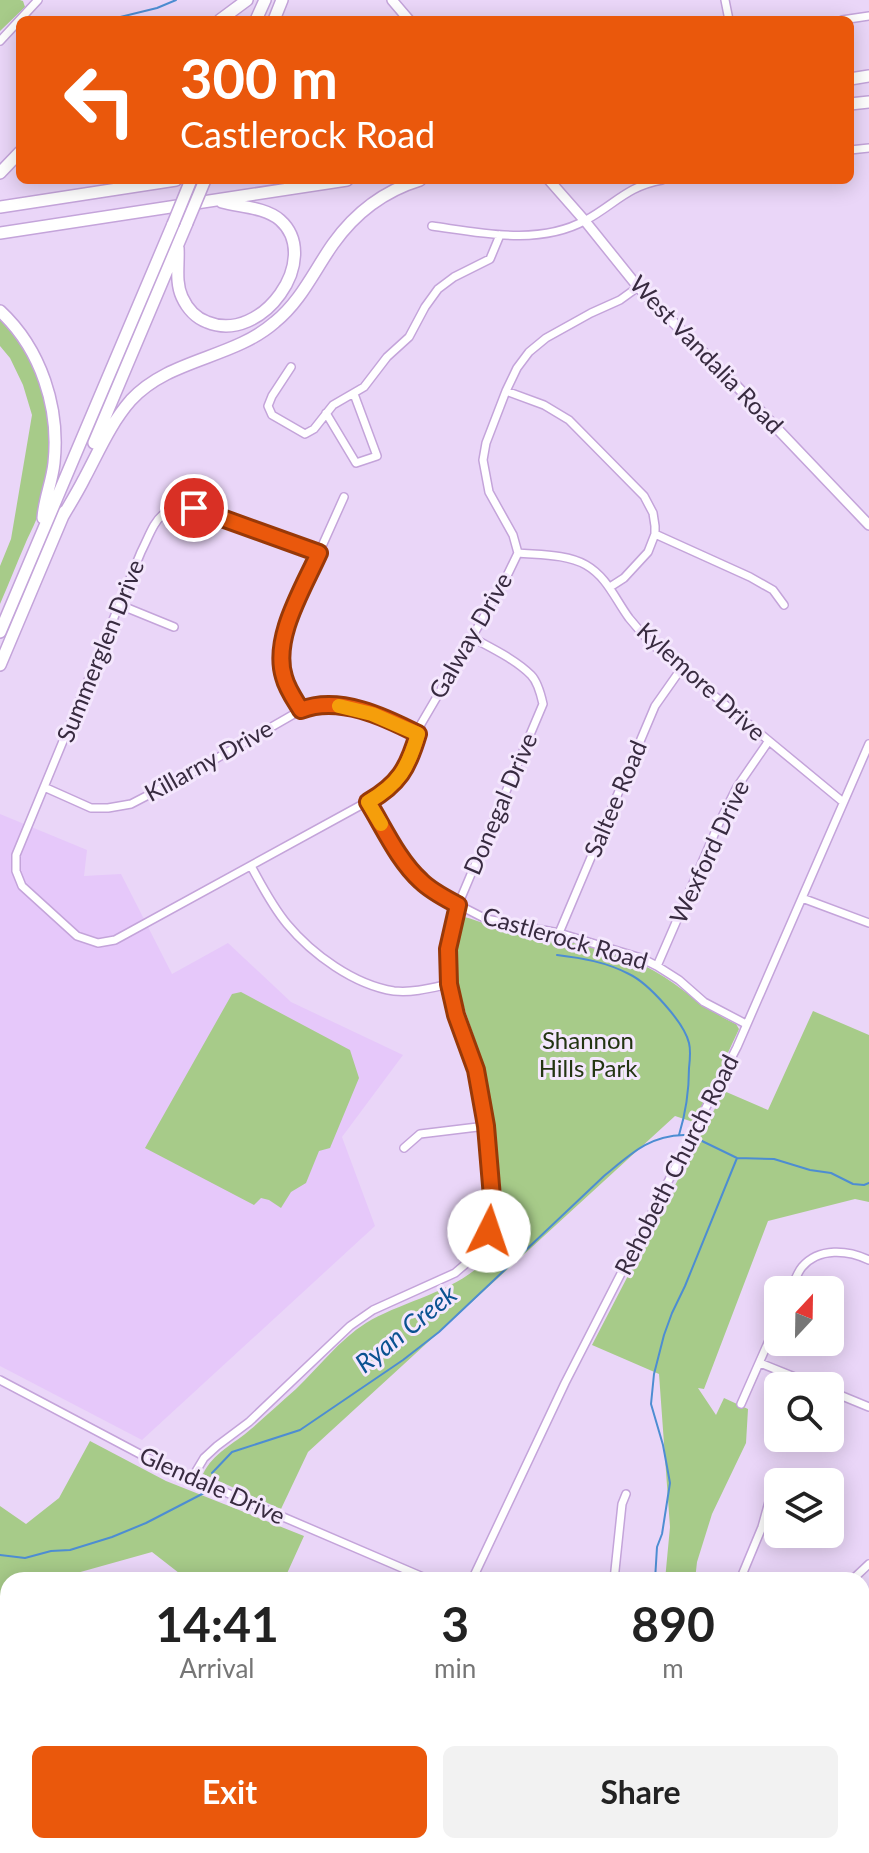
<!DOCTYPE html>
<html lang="en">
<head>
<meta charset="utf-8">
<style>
	:root { --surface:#fff; --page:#f2f2f2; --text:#222; --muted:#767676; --accent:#ea580c }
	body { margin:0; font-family:Lato,sans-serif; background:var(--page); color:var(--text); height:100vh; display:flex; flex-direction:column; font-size:30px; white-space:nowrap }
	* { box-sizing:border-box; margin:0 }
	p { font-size:26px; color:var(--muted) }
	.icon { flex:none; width:44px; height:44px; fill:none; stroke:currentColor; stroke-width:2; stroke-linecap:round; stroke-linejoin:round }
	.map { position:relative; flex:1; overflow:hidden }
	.side { position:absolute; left:0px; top:1572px; width:870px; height:282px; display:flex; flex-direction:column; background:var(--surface); border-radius:24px 24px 0 0; box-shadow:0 4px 20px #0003 }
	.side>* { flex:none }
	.guide { position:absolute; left:16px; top:16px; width:838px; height:168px; border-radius:12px; box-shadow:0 4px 20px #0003; background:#ea580c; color:#fff; overflow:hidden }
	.needle { width:52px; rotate:22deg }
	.fabs { position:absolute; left:764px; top:1276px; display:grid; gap:16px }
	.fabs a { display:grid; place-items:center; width:80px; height:80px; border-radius:12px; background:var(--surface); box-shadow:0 4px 20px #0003; font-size:40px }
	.pin { position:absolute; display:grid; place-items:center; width:68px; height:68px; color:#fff; margin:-34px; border:4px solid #fff; border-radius:50%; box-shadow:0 2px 8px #0007 }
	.me { position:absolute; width:88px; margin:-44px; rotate:4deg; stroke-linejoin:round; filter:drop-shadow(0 0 6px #0008) }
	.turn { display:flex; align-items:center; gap:28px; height:168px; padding:0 32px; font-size:36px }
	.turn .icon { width:104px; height:104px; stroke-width:2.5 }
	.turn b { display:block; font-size:56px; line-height:68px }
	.eta { display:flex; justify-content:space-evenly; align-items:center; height:136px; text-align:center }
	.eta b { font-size:48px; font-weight:700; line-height:56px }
	.action { display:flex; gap:16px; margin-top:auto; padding:16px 32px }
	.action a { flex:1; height:92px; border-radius:12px; background:var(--accent); color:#fff; font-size:32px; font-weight:700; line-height:92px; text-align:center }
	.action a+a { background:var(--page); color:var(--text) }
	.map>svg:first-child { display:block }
	.built { fill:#e6c8fa }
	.green { fill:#a7cb89 }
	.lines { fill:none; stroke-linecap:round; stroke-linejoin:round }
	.stream { stroke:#4d8dd2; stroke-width:2 }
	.minor-casing { stroke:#c4a4da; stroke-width:10 }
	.major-casing { stroke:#c4a4da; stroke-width:12 }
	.highway-casing { stroke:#c4a4da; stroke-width:14 }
	.minor { stroke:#fff; stroke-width:7 }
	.major { stroke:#fff; stroke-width:9 }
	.highway { stroke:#fff; stroke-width:11 }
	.highway-bridge-casing { stroke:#c4a4da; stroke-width:14; stroke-linecap:butt }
	.highway-bridge { stroke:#fff; stroke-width:11 }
	.route-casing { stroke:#983908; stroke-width:20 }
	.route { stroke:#ea580c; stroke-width:14 }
	.slow { stroke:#f59e0b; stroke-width:14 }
	.labels { text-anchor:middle; stroke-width:6; stroke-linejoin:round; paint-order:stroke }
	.street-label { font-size:24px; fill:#382b40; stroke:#f4e7fd }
	.park-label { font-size:24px; fill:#233512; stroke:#f4e7fd }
	.water-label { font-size:26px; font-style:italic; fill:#0a5291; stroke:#f4e7fd }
</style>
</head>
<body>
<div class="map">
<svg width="869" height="1853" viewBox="0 0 869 1853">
	<rect width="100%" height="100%" fill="#ead6f8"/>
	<path class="built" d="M0,814l87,36 -3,26 37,-2 51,100 56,-31 63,59 112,53 -61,82 33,89 -233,214 -142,-74z"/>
	<path class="green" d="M0,0h20l3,1 2,6 -25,24z
		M0,320c52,53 58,118 40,188 -3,12 -9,23 -14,34 -9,21 -17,41 -26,62v-38l11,-27 21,-124 -9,-30 -13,-27 -10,-12z
		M464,917c14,3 27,10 41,13 46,9 95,15 138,35 34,16 59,44 93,59l3,5 -27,58 -19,35 -18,-6 -367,336 -27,57 -78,-35c10,-21 31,-30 48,-45 15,-13 30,-27 45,-40 23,-22 43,-49 70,-66 42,-26 116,-35 134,-87 8,-26 -3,-69 -6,-96 -3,-22 -5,-44 -9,-66 -10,-46 -36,-87 -28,-135 1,-8 1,-16 7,-22z
		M241,992l109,58 9,28 -29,70 -11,3 -13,32 -15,9 -10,16 -12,-8 -8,-2 -7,7 -109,-57 87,-154z
		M813,1011l56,24v167l-14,-3 -87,22 -64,168 -6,-1 18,27 8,-17 24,11 -2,34 -34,71 -15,48 -2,18h-30l5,-53 -11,-153 -67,-29 132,-254 44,19z
		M90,1441l76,40 138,55 -20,44h-96l-36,-28 -93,26 -2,2h-49v29l-8,-2v-101l26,18 33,-26z"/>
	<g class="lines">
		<path class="stream" d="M108,20l49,-12 19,-8
			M557,955c25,3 49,7 72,19 19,9 55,48 60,69 2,8 1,16 0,25 0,24 -3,44 -10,67
			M702,1141l35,17 37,1 36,11 21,3 22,11 11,1 5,-2
			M212,1473l20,-21 68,-22 103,-70 36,-28 165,-156c27,-22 44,-40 80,-41
			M0,1555l25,3 26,-7 19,-1 42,-13 34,-14 58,-30
			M655,1580l2,-33 5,-13 8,-51 -7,-38 -12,-41 3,-30 10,-39 8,-22 13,-27 52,-128
			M629,1853l2,-7"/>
		<g class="minor-casing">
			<path id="minor" d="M725,0l4,20
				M842,20l27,-4
				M0,41l38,-41
				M850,150l19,-2
				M432,226c50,7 107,20 154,-6 28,-15 41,-34 76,-40
				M291,367l-19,29 -4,10 4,9 33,19 9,-5 19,-24 31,-18 23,-30 22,-20 16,-30 13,-18 16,-12 36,-18 10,-24
				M506,391l38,14 25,15 75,76 9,17 2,13v8l-7,18 -24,26 -14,9
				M326,413l30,50 21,-7 -23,-62
				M655,534l95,43 23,13 11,15
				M319,553l-125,-45c-37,-2 -38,14 -53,44l-125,303v16l6,15 55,50 21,7 17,-3 270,-148 25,-31 11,-37 82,-140 15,-31 -5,-18 -24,-43 -6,-32 3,-17 20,-52 11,-23 12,-16 17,-14 45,-25 29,-13 18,-13
				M518,553c21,2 49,1 68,12 21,12 29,34 43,53 8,10 16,19 25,28l189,156
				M120,605l54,22
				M301,710c-18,-32 -23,-41 -17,-79l60,-134
				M44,787l47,21h17l23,-4 60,-31 110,-63c38,-15 84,7 117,24
				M368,802l32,53 20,26 21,15 45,23 73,14 82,25 16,8 22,14 25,22 42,22
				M251,866c11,20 21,40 36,58 25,30 67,61 107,67 19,2 37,-3 55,-7
				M802,898l67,25
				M559,933l96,-227 26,-37
				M657,966l63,-145 17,-34 31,-45
				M404,1148l16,-14 66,-8
				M791,1290c3,-8 6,-17 11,-23 17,-20 46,-17 67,-7
				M760,1363l57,23
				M0,1380l155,82 275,118
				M830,1391l39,16
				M741,1404l37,-84
				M192,1478l12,-20 13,-12 32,-24 101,-96 23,-16 82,-37 14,-12 12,-15 8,-15 4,-22 -7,-83 -10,-56 -20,-55 -7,-31 -1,-35 10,-44 85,-201c-2,-9 -5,-22 -12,-29 -16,-16 -40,-27 -60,-38
				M472,1580l93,-197 172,-336 132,-303
				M614,1580l8,-76 4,-10
				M740,1580l22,-53 10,-36 5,-10 10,-6
				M852,1580l17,-16
				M862,1761l7,3
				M0,1791l8,4
				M95,1846l13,7
				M718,1846l7,7
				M345,1853l3,-7"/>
		</g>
		<g class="major-casing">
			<path id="major" d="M392,0l17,20
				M549,180l36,41 53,66 89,89 142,149"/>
		</g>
		<g class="highway-casing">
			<path id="highway" d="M220,20l27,-20
				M256,20l9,-20
				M274,20l8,-20
				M850,79l19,-3
				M850,104l19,-2
				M0,173l20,-21
				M0,207l176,-27
				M0,233l347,-53
				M178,248c1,16 -3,34 4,49 5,11 14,21 25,25 55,23 116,-64 73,-102 -15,-13 -40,-13 -58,-18
				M0,311c41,38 60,97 54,152 -2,19 -10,37 -11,55
				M94,443l93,-220
				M63,516c7,-12 15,-25 21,-37 15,-28 26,-55 47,-79 39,-42 102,-41 144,-78 26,-21 39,-51 58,-78 22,-31 51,-53 87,-64
				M0,632l173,-408
				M0,665l65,-154"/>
		</g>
		<use href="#minor" class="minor"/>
		<use href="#major" class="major"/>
		<use href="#highway" class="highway"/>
		<g class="highway-bridge-casing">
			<path id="highway-bridge" d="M187,223l18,-43
				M173,224l18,-44"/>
		</g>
		<use href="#highway-bridge" class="highway-bridge"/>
	</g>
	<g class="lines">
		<g class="route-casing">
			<path id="route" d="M194,508l125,45c-16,36 -47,85 -35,124 3,12 11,23 17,33 38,-15 84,7 117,24 -10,34 -19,50 -50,68 16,26 30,58 53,79 10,10 24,17 37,24l-10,44 1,35 7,31 20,55 10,56 7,83 -4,22"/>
		</g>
		<use href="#route" class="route"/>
		<path class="slow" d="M339,706l33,8 46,20c-10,34 -19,50 -50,68l13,22"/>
	</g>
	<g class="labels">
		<g class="street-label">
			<text transform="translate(706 355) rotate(46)" y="8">West Vandalia Road</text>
			<text transform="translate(471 636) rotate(-60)" y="8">Galway Drive</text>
			<text transform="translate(101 651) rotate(-68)" y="8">Summerglen Drive</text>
			<text transform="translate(701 682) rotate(42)" y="8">Kylemore Drive</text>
			<text transform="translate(209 761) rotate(-29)" y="8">Killarny Drive</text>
			<text transform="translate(616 799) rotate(-67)" y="8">Saltee Road</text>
			<text transform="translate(501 804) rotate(-67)" y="8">Donegal Drive</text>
			<text transform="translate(710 852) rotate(-65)" y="8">Wexford Drive</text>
			<text transform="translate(565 939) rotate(16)" y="8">Castlerock Road</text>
			<text transform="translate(677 1165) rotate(-63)" y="8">Rehobeth Church Road</text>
			<text transform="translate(212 1486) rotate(24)" y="8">Glendale Drive</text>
		</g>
		<g class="park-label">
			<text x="588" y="1049">Shannon<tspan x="588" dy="28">Hills Park</tspan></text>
		</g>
		<g class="water-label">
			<text transform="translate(406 1329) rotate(-39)" y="9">Ryan Creek</text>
		</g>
	</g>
</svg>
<div class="fabs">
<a><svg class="needle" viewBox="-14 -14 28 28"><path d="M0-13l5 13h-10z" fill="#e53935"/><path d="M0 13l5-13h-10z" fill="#767676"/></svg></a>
<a><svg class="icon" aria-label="search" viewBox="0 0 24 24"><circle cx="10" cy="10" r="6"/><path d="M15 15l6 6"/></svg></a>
<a><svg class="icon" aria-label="layers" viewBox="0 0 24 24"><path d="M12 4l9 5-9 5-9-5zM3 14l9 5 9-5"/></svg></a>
</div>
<div class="pin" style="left:194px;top:508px;background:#d93025"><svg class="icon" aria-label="arrive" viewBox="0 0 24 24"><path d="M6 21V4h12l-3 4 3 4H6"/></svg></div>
<svg class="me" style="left:489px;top:1231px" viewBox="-20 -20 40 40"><circle r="19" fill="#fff"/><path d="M0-13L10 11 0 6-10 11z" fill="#ea580c"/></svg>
<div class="guide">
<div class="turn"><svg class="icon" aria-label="left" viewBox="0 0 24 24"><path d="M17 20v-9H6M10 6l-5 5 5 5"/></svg><div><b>300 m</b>Castlerock Road</div></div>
</div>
<section class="side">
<div class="eta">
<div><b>14:41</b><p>Arrival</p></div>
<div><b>3</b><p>min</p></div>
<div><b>890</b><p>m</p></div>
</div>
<div class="action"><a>Exit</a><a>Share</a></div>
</section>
</div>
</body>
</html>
